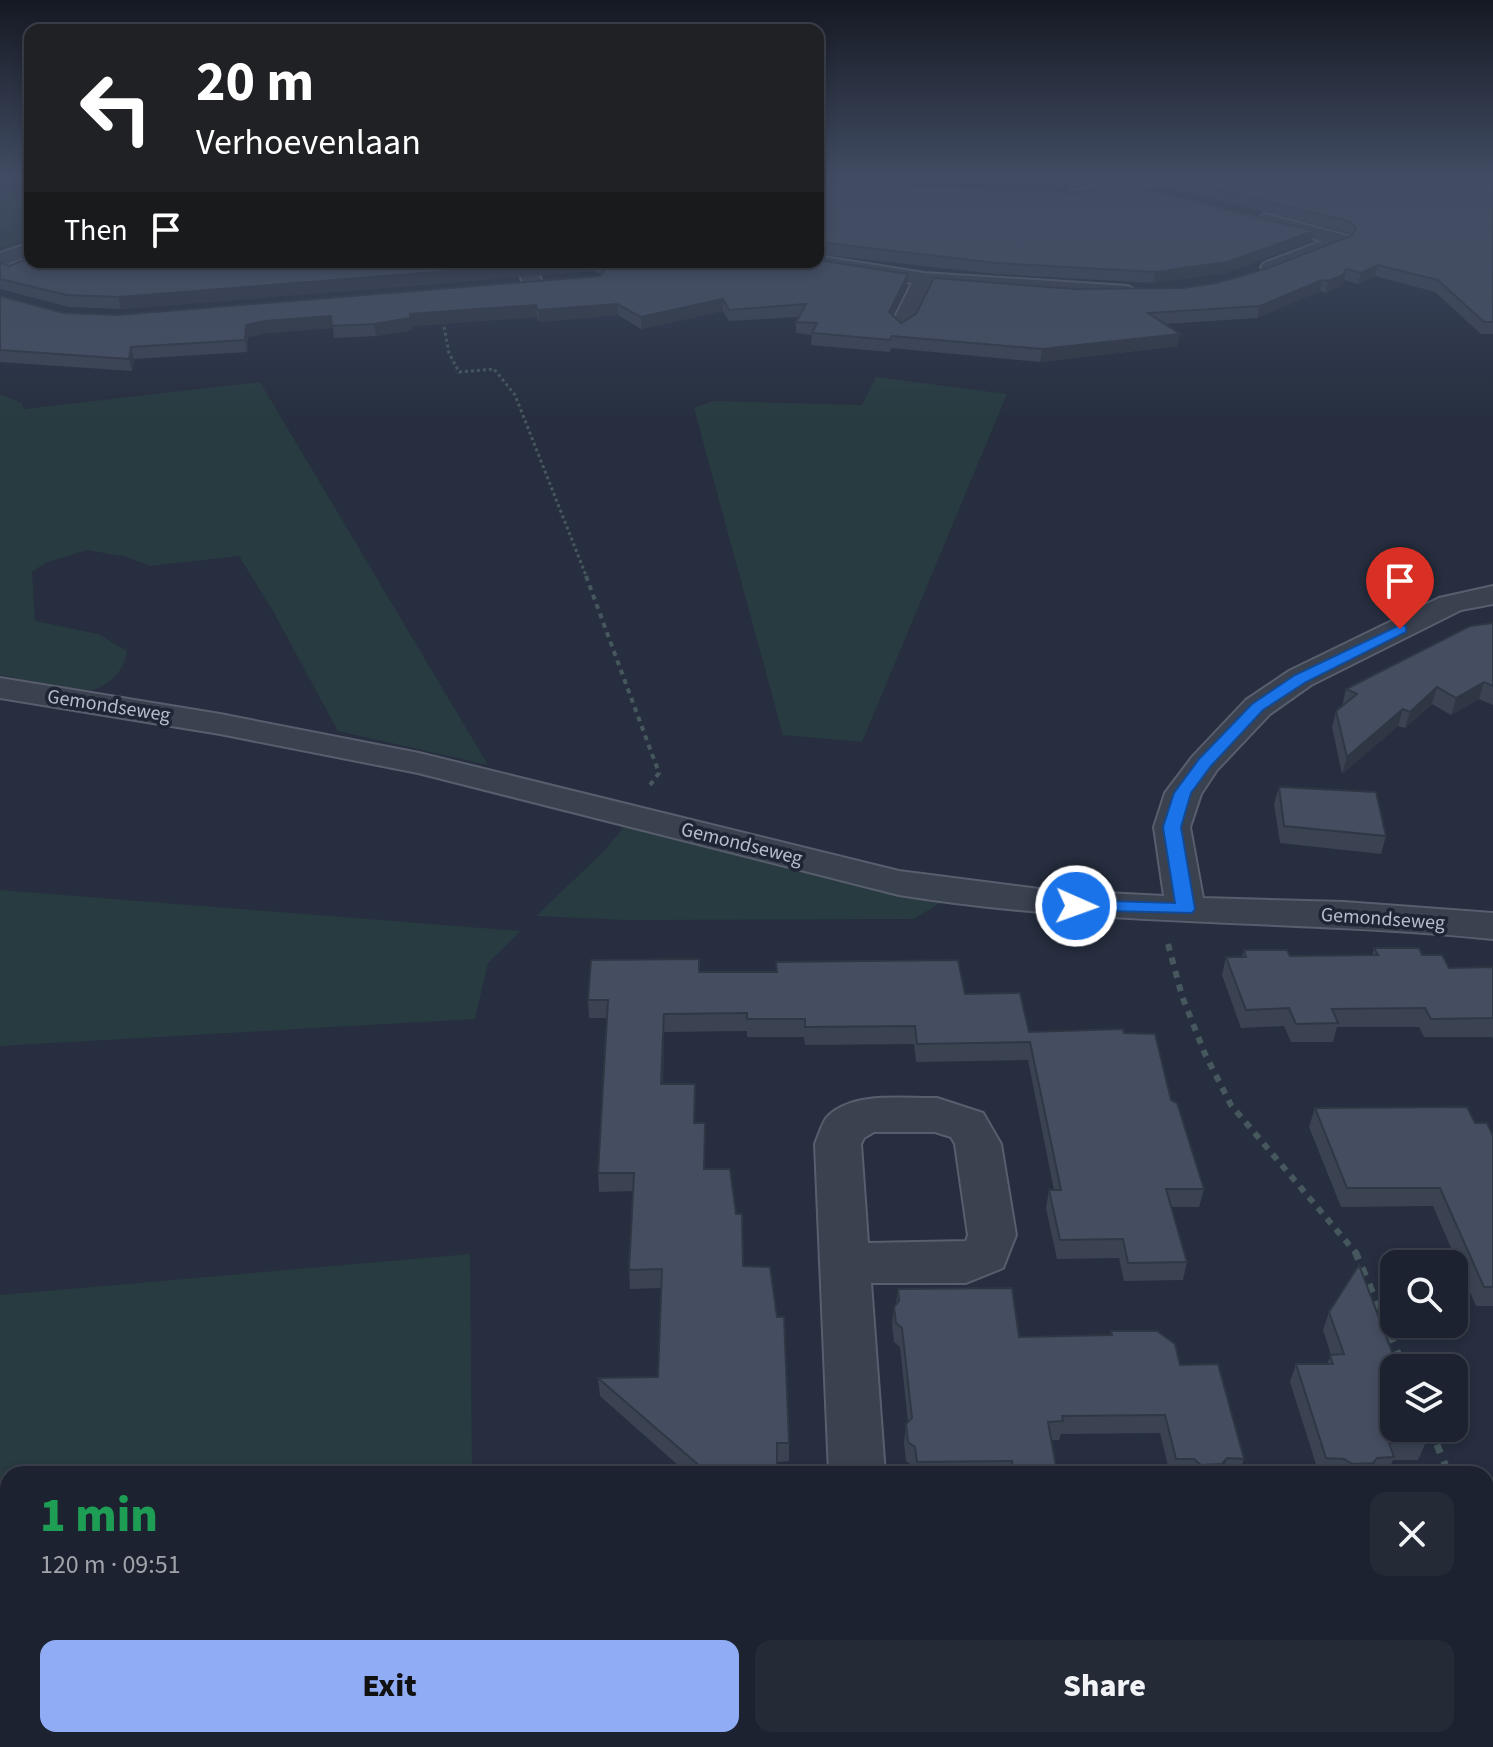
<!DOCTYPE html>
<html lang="en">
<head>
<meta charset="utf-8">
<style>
	:root { --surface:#1c222f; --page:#252a37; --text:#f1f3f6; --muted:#a0a4aa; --line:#3a3f4b; --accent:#90acf5 }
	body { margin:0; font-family:"Source Sans 3",sans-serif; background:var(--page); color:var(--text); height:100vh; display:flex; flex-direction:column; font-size:30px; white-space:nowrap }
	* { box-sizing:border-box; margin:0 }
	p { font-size:26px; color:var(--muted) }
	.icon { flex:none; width:44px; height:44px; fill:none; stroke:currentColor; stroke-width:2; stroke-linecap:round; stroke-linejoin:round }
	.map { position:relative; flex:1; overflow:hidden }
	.panel { position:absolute; left:0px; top:1466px; width:1494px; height:282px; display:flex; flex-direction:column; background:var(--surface); border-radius:24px 24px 0 0; box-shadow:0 4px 12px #0003,0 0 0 2px var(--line) }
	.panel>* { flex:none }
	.banner { position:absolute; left:24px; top:24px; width:800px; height:244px; border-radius:16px; box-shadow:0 4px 12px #0003,0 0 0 2px var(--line); background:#202124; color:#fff; overflow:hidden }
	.controls { position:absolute; left:1380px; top:1250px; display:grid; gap:16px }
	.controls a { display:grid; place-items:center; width:88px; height:88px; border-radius:16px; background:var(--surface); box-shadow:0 4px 12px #0003,0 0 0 2px var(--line); font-size:40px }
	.pin { position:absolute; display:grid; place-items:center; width:68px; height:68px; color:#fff; margin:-82px -34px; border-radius:50% 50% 50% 0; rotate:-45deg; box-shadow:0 0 8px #0007 }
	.pin .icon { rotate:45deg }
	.me { position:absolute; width:88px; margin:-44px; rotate:92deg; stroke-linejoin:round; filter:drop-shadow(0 0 6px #0008) }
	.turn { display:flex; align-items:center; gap:28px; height:168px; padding:0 40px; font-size:36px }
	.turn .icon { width:104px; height:104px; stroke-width:2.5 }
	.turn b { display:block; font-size:56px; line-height:68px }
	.then { display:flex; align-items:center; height:76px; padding:0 40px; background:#0003; gap:16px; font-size:30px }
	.round { display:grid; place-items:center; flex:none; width:84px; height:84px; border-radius:16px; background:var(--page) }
	.summary { display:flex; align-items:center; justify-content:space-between; height:136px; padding:0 40px }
	h1 { font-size:48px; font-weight:800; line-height:60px; color:#1e9e55 }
	.button { display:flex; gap:16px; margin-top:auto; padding:16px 40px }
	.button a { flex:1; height:92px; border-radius:16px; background:var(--accent); color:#111; font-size:32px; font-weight:800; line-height:92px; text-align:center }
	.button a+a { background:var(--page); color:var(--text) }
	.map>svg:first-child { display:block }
	.green { fill:#283b40 }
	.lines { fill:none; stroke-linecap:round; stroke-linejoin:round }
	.street-casing { stroke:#585e6d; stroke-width:4 }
	.path-far3 { stroke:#46585d; stroke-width:3; stroke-dasharray:3 3; stroke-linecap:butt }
	.path-far2 { stroke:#46585d; stroke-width:4; stroke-dasharray:5 5; stroke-linecap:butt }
	.path-far1 { stroke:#46585d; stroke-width:6; stroke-dasharray:7 7; stroke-linecap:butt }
	.path { stroke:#46585d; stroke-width:7; stroke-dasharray:9 9; stroke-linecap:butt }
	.street { fill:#3a414f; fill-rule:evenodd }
	.wall { fill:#3b4353 }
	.shaded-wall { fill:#303744 }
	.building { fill:#454e61; stroke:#303744; stroke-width:2 }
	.route { fill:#1a73e8; stroke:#114b97; stroke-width:2 }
	.labels { text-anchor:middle; stroke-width:7; stroke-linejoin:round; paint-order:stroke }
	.street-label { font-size:20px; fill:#b6bcca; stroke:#1f2534 }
</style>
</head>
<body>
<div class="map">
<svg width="1493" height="1747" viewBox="0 0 1493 1747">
	<rect width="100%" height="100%" fill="#262e3f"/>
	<path class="green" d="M0,192l30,4v45l-20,7 -10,-2v-7l14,-6 -14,-2z
		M876,377l131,17 -145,348 -79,-7 -89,-327 19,-7 149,4z
		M260,382l228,383 -150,-34 -64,-118 -35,-57 -89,10 -23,-9 -40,-7 -42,13 -13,9 3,49 63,13 29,17c-2,19 -18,36 -38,40 -11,2 -73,-13 -89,-16v-281l22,9 2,6z
		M627,823l313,80 -26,16 -288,1 -90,-4 69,-66z
		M0,890l521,41 -33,32 -13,56 -475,27z
		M470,1254l2,220h-464v266h459l-1,7h-466v-452z"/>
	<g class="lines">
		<g class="street-casing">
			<path id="street" d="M1138,176h34l-2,4 -93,20 -9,-5 3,-4z
				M828,178l55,3 9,5 -9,5 -50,-2 -9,14 -6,1v-19z
				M1265,214l83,22 3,4 -3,4 -70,27h-14l-3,-4 3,-4 58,-22 -64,-17 -2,-4z
				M30,243v13l-30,10v-13z
				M818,256l106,17 204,13 10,6 -10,6 -197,-12 -18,39 -11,7 -11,-7 21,-42 -97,-15 -10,-6h13z
				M514,262h20l9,23 -3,4h-14z
				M1493,586v18l-32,6 -150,75 -41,29 -53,56 -16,24 -11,33 13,71 141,4 149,11v26c-198,-20 -397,-12 -594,-44l-481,-122 -198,-39 -220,-36v-20l220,36 199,39 480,118 148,19 117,6 -10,-69 11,-34 28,-37 53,-56 43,-29 150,-73z
				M937,1098l46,15 18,31 15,91 -13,33 -37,15h-95l14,191h-56l-14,-330c4,-9 7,-23 14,-29 27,-24 76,-16 108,-17zM874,1132h61l16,5 4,7 13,91 -2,6 -98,2 -7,-99 3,-6z
				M1493,1500v54l-7,3v-54z
				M1099,1740h64l1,7h-64z"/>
		</g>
		<path class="path-far3" d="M443,321l6,32 10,19 35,-3 21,26 72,183"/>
		<path class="path-far2" d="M586,576l73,197 -9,12"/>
		<path class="path-far1" d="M1168,944l14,52 23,58 26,51 125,148"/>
		<path class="path" d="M1355,1251l49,117
			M1430,1428l19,46"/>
		<use href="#street" class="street"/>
	</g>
	<path class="wall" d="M858,176h266l-52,11z
		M1157,176h336v158h-12l-46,-42 -60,-16 -17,8 -14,-4 -4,6 -14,7 -6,-2 -63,27 -93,6 14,22 -138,16 -149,-14 -1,4 -79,-7 1,-10 -16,-2v-11l3,-5 -70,4 -6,-10 -82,18 -23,-14 -79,7 -2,-5 -125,9v4l-36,6 -42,2 -1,-10 -66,5 -19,4 -1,15 -113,7 -2,12 -132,-9v-66l64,17 54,2 482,-39 1,-2 -8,-3 -472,38 -52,-2 -69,-18v-26l9,3 21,-4h788l89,23 -14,30 8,8 174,-34 108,-1 34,-5 51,-15 83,-32 -2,-3 -193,-48z
		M818,196l493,46 -86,31 -72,10 -158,-9 -177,-20z
		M1493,623v82l-14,-6 -28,16 -19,-11 -27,24 -7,-2 -56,48 -10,-47 4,-16 6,-5 4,-17z
		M1279,787l107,49 -5,18 -101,-11 -6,-39z
		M1374,948l48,7 27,13 44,-1v72l-1,-2h-68l-5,-10h-82l-4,15h-42l-7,-16 -43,2 -19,-53 4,-18h16l2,-7 46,6h82z
		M699,972l266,22 64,38 95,1 47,67 33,89 -5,18h-27l15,55 -4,18 -59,1 -5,-23 -62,1 -11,-51 3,-18h5l-26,-130 -112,2 -2,-18 -109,1 -1,-8h-57v-6l-83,1 -1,52 32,18v21l10,46 38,97 46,177v18l-12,1v12h-89l-88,-78 -2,-18 60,-1 3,-89 -31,1 -1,-19 4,-79 -34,1 -1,-19 9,-155h-18l-1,-18z
		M1315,1108l160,15 18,13v170h-17l-43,-100 -92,1 -32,-80z
		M898,1289l121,48 91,-2 1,-4 69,34 64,94 -5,15h-69l-10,-41 -99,1 -2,6h-8l5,27 -1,7h-141l-1,-8 -7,-5 -2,-18 2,-19 2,-2 -8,-75 -6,-5 -2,-17 2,-18 2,-3z
		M1329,1312l97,130 -8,18h-25l-6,14h-68l-29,-92 6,-18h31l4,-9 -8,-25z
		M1486,1603h7v136l-7,1z
		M1193,1740h281l-40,2 2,5h-241z"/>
	<path class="shaded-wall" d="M1124,176l-52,11 1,-10z
		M1314,231l-3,11 -86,31 -72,10 2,-11z
		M566,262h26l1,9 -472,38 -3,-12z
		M1378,265l-3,11 -17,8 3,-11z
		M1346,269l-2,11 -4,6 -14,7 2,-12z
		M908,274l-1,11 -19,39 1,-12z
		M1322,280l-2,11 -63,27 3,-12z
		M723,299v12l-82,18v-12z
		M617,304l1,11 -79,7 -1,-12z
		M536,305l1,12 -125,9v4l-36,6 -2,-12 36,-10z
		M331,316l2,12 -66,5 -19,4 -1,15 -2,-12 1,-15 19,-4z
		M1180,334l-2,12 -138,16 2,-13z
		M131,347l3,12 -2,12 -3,-12z
		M1484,682l-5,17 -28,16 5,-17z
		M1437,687l-5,17 -27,24 5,-16z
		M1403,709l-5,17 -56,48 5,-17z
		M664,1014v18l-2,71 -1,-19z
		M1227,1458l-5,16h-3l3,-10z
		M1377,1458l-7,16h-2l5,-11z"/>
	<path class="building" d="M1163,176h330v146h-9l-46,-42 -60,-15 -17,8 -15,-4 -3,6 -15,6 -6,-1 -62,26 -112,7 32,21 -138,15 -150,-13 -2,4 -78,-7 5,-10 -21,-1 10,-18 -77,6 -6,-11 -82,18 -24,-13 -79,6 -2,-5 -126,9v4l-36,6 -42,2 -1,-10 -66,5 -19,4 -1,15 -114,7 -2,12 -129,-9v-54l64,17 54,2 482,-39 5,-7 -5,-7h218v-2l90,14 -19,38 12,11 15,-9 18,-36 141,11 108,-1 34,-5 51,-15 83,-32 5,-7 -5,-7z
		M835,182l238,11 51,-9 190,47 -87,31 -72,10 -159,-9 -177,-21 -1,1v-47l9,-2z
		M30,258v4h536l-448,35 -51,-2 -67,-16v-16l9,3z
		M1493,623v63l-9,-4 -28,16 -19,-11 -27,25 -7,-3 -56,48 -11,-46 21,-17 -11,-5 124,-63z
		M1279,787l97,5 10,44 -102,-10z
		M1374,948h45l3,7h20l7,13 44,-1v51l-62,1 -6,-11 -93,1 6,14 -42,1 -7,-16 -43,2 -20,-53h20l-2,-7h43l3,6 88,-1z
		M699,959v13h78l-1,-10 182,-2 7,34 55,-1 9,39 94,-3 1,4 31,1 16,66 6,3 27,86h-38l21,73 -59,1 -5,-24 -63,1 -11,-50h12l-31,-148 -113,2 -2,-18 -110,1v-8h-58v-6l-83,1 -3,70h34l-1,39h11l-1,46h26l6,45h6l1,52 27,1 7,50h7l5,126h-12v31h-68l-111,-96 60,-1 4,-108 -33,1 5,-97h-36l10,-173h-20l3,-40z
		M1467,1107l8,16h12l6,13v151h-9l-44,-99h-93l-32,-80z
		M1359,1265l39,103h-4v60h27l5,14 -37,1 5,14 -17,1 -4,5 -21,1 -8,-5 -18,-1 -30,-94h37l-3,-9 14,-1 -15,-42z
		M1012,1288l7,49 93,-2 -1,-4h46l18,13 5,21 38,-1 26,95 -17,-1 -5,6 -21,1 -7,-6h-18l-11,-44 -103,1 1,5 -15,1 8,45 -43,1 -1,-7 -95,1 -2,-15 -7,-5 -2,-18 6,-6 -10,-90 -6,-5 -2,-16 5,-6 -1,-12z
		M1486,1603h7v119h-7z
		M768,1740h95v7h-95z
		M1281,1740h153l2,7h-153z"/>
	<linearGradient id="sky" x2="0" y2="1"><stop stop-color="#151923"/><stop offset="0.42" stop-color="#414c63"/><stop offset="1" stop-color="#414c63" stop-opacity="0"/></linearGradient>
	<rect width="1493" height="421" fill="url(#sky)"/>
	<path class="route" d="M1400,625l6,1v6l-100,50 -43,28 -52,56 -20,27 -10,34 14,82 -3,4 -123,-3 -2,-4 9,-6 99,3 -12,-76 11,-34 25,-34 53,-55 43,-29z"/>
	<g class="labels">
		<g class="street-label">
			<text transform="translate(109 705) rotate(9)" y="7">Gemondseweg</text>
			<text transform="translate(742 843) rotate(14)" y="7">Gemondseweg</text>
			<text transform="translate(1383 918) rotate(4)" y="7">Gemondseweg</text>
		</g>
	</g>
</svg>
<div class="controls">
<a><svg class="icon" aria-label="search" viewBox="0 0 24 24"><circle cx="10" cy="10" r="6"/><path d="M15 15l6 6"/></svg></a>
<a><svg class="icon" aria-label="layers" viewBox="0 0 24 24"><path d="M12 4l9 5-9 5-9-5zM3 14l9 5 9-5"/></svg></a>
</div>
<div class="pin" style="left:1400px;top:629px;background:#d93025"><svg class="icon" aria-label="arrive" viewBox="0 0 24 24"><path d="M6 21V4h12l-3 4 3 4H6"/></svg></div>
<svg class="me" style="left:1076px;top:906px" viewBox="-20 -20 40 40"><circle r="17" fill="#1a73e8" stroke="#fff" stroke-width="3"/><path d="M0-11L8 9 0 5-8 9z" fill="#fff"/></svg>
<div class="banner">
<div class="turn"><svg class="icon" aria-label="left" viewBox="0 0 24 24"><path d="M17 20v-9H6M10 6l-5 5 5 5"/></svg><div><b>20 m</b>Verhoevenlaan</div></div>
<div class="then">Then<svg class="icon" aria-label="arrive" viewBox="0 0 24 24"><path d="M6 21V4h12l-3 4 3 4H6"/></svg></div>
</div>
<section class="panel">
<div class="summary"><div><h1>1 min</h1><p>120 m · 09:51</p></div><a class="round"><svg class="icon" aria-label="close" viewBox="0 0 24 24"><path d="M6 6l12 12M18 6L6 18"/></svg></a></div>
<div class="button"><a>Exit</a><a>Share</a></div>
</section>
</div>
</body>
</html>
